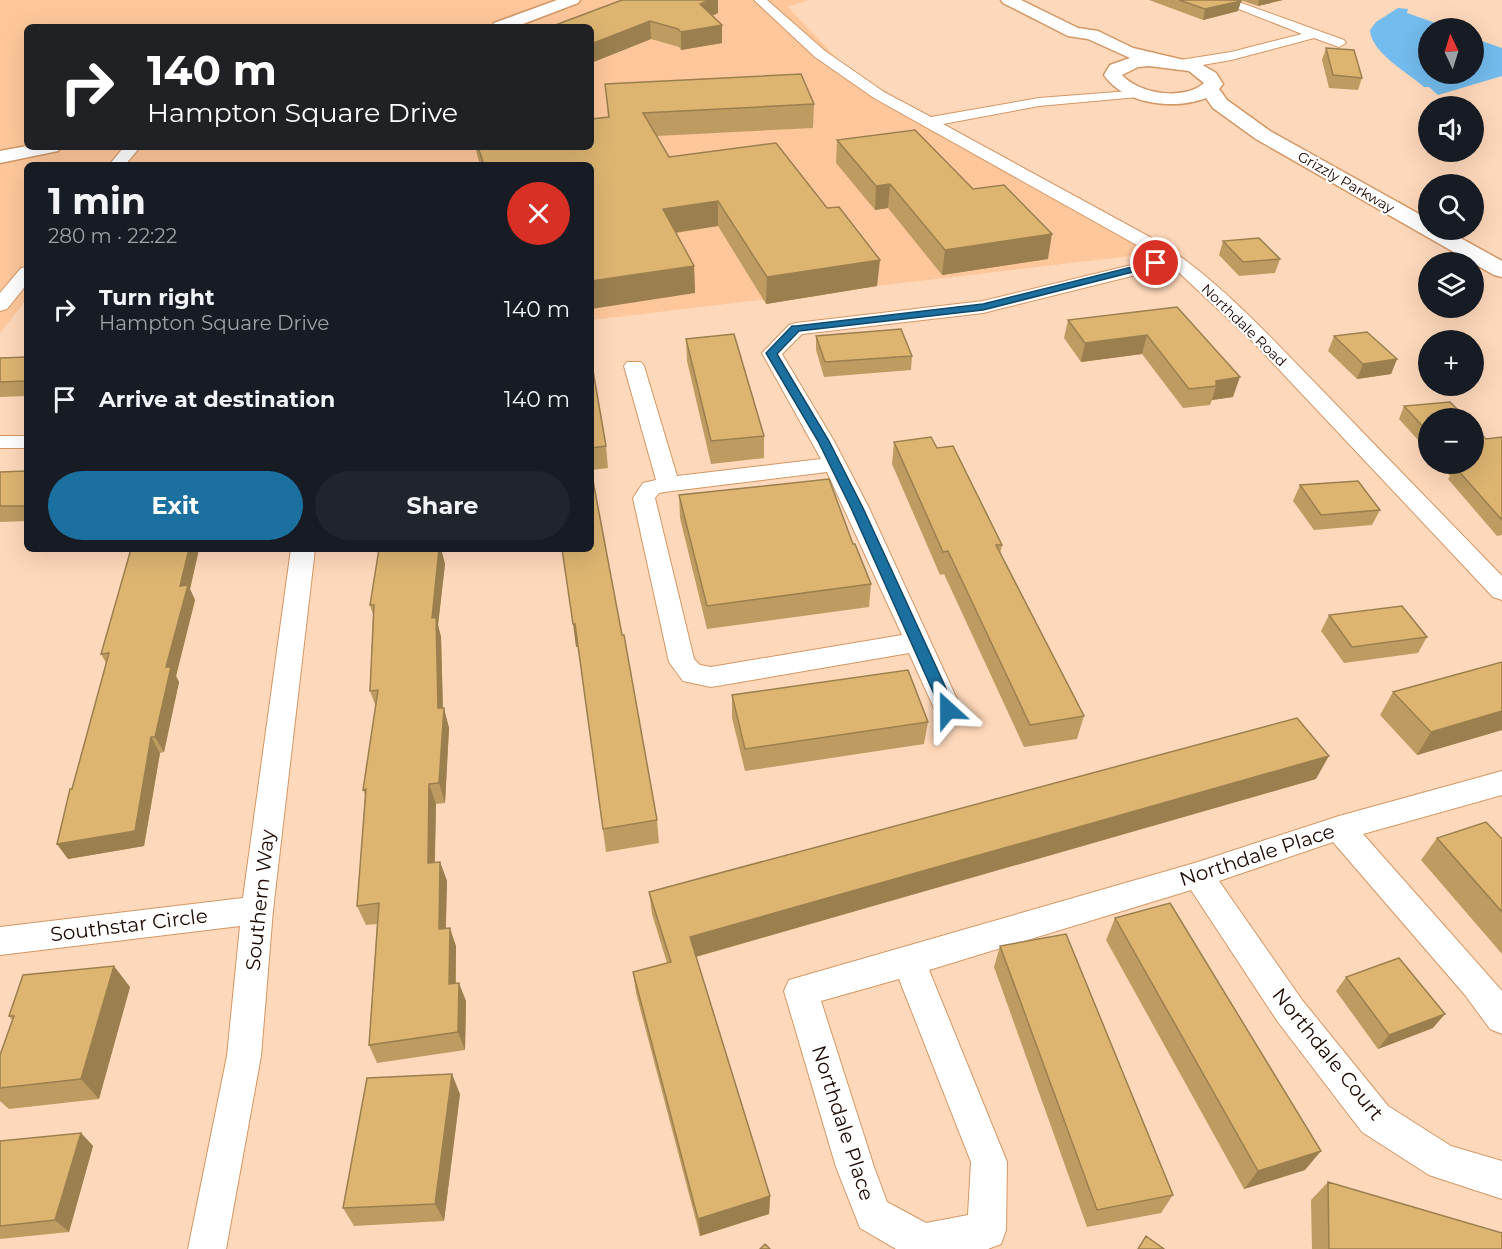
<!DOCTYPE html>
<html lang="en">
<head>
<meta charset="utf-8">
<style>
	:root { --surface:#171b24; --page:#20242c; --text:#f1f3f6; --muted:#9ea1a6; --accent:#1b70a0 }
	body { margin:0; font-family:Montserrat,sans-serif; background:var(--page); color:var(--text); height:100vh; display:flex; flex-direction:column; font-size:22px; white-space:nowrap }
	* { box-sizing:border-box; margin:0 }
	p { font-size:20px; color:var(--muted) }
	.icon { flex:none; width:33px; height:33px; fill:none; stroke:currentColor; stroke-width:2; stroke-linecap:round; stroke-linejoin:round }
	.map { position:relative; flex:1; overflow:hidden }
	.details { position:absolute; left:24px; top:162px; width:570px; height:390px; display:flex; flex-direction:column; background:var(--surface); border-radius:9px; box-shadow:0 6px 24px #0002 }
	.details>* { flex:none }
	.guide { position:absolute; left:24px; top:24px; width:570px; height:126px; border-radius:9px; box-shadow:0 6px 24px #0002; background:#202124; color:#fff; overflow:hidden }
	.needle { width:39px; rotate:356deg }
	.tools { position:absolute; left:1418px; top:18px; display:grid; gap:12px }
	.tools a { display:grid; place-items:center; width:66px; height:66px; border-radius:50%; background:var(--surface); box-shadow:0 6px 24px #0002; font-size:30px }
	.pin { position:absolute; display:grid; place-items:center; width:51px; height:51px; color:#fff; margin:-26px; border:3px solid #fff; border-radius:50%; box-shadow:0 2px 6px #0007 }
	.me { position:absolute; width:66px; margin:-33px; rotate:336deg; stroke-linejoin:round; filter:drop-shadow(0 0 4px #0008) }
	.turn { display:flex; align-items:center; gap:21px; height:126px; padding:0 24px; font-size:27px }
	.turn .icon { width:78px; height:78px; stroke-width:2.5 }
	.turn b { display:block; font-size:42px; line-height:51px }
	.round { display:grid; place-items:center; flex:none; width:63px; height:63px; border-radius:32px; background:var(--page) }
	.headline { display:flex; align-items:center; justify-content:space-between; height:102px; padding:0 24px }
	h1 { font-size:36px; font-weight:700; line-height:45px }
	.cta { display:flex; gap:12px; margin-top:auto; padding:12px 24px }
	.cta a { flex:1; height:69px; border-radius:36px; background:var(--accent); color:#fff; font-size:24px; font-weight:700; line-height:69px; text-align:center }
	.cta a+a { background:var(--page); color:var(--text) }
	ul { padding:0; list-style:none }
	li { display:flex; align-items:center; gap:18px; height:90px; padding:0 24px }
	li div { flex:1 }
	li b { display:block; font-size:22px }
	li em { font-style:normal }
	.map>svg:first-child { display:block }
	.built { fill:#fec79b; fill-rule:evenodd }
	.water { fill:#73bced }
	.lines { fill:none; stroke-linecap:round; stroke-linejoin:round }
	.street-casing { stroke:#d39766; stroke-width:2 }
	.secondary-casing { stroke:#d39766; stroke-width:3 }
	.street { fill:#fff; fill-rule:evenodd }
	.secondary { fill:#fff; fill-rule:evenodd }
	.wall { fill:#be9c61 }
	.shaded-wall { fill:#9b7f4f }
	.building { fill:#ddb571; stroke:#9b7f4f; stroke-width:1.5 }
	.route { fill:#1b70a0; stroke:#124968; stroke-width:1.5 }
	.labels { text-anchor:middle; stroke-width:4.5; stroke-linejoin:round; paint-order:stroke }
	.far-street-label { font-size:14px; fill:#1d0800; stroke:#fff }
	.near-street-label { font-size:20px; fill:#1d0800; stroke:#fff }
</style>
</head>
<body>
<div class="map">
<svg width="1502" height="1249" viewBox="0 0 1502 1249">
	<rect width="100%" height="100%" fill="#fed8ba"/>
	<path class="built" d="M0,0h809l-21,7 53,56 222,141 118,46 -590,70v-155h-564v134l-27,34zM27,27h564v120h-564z"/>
	<path class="water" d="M1398,8l10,1 -1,4 43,15h-22v46h45v-36l29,10v28l-64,19 -9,-8h-5c-15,-14 -53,-34 -54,-57l6,-8z"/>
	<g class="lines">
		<g class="street-casing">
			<path id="street" d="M754,0h13l58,51 59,41 47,25 108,-19 104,-8 2,3 -2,3 -5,1 -99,9 -96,18 216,118c60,38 109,93 159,144 61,63 123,127 184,190v24l-9,-3 -238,-253 -83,-78 -189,47 -181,21 -20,20 52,87 35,67 93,202 -4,7 -10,3 -10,-3 -29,-64 -198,34 -28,-6 -14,-19 -36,-164 10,-15 13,-3 -32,-114 3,-4h14l3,4 33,110 144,-17 -59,-106 27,-28 7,-2 187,-22 177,-43 -286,-160 -59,-41zM827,472l75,163 -191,32 -11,-2 -6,-6 -39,-161 4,-5 5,-1z
				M1216,0h17l111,40 2,3 -7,4 -25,-9 -83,22 -34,6 -23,1 -2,-3 2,-3 57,-9 71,-18z
				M124,147h16l-15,18h-16z
				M27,267v17l-20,25 -7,2v-18l21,-25z
				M0,436h27v12h-27z
				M291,549h24l-42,361 -12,146 -35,193h-38l39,-193 13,-130 -240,29v-28l243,-29z
				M1502,771v24l-139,39 139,157v43l-12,-5 -25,-34 -132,-153 -114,39 83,119 86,106 63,40 51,15v38l-73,-24 -67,-43 -84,-110 -87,-132 -262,80 78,192 -1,68 -5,14 -13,5h-92l-36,-21 -24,-61 -52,-176 5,-11 409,-118 141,-46zM899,979l72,183 -3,53 -42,8 -39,-21 -13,-35 -53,-166z"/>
		</g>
		<g class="secondary-casing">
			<path id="secondary" d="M557,0h23l-2,3 -63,24h-23l2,-4z
				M1001,0h20l57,28 20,3 35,17 68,16 15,9 7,11 -4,5 8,11 43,31 158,88v11h18l56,31v16l-8,-2 -238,-136 -43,-31 -7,-10c-32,12 -81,7 -102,-23l6,-10 20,-7 -42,-19 -20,-3 -65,-33zM1149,66l40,5 15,12c-20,18 -65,11 -82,-8l16,-8z
				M27,146v1h34l-3,4 -58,12v-12z"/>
		</g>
		<use href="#street" class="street"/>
		<use href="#secondary" class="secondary"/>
	</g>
	<path class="wall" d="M1149,0h91l1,1 -3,10 -35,9z
		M1240,0h43l-25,6z
		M718,13l-6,3 10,9v18l-41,7 -2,-3 -28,-8 -60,24v-36z
		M1326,48l36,30 -4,12 -29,-2 -7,-28z
		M605,84l209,20 -1,24 -156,8 12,21 208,129 -111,18 -48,-78 -42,7 18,33 1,27 -104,-128h-111l-5,-18h116l17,-30z
		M837,140l136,49 75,70 -106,16 -54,-67 -13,2 -39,-47z
		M1223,241l57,18 -5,14 -36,3 -20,-21z
		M1177,307l56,90 -21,3 -2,5 -27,3 -41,-54 -61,8 -17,-24 4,-18z
		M816,336l96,20 -1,14 -87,7 -8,-27z
		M1334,336l63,23 -6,15 -34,5 -29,-28z
		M686,339l78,97v22l-53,6 -24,-103z
		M27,357v39l-27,1v-39z
		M591,359l15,87 2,22 -17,2 66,350 2,23 -53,9 -28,-205h-2l15,-98z
		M1404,406l24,12v33l-29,-32z
		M1502,437v98l-5,1 -49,-57 2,-3 -11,-12h34l13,-25z
		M894,442l43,6 65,97 -2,9 84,162 -7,23 -53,8 -80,-173 -4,1 -48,-111z
		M27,471v50l-27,1v-50z
		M1300,485l80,25 -8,15 -58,5 -21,-29z
		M679,495l174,49 18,40 -2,23 -162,22 -27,-111z
		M131,549h68l-9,40 5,11 -19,76 3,6 -15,70 -4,1 -16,93 -76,13 -11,-15 49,-181 -5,-9z
		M441,549l4,15 -7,61 3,12 2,71 6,20 -4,75 -9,1 -1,58h5l7,19 -1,47 10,18v38l10,17 -1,49 -88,13 -8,-18 8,-121 -11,1 -9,-19 8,-111 -2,-5 13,-83 -6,-16 3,-76 -3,-10z
		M1329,615l98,22 -9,16 -74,10 -23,-32z
		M1502,662v68l-85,25 -37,-40 13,-23z
		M732,695l196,27 -4,22 -179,27 -13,-53z
		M1316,779l-620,178 74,239 -1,18 -69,22 -64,-243 -3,-21 34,-9 -15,-49 -3,-22z
		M1437,838l65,1v115l-81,-94z
		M1115,918l190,252 -61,19 -138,-249z
		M1000,946l173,249 -12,18 -74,14 -93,-260z
		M1346,977l87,51 -55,21 -42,-58z
		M130,987l-31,112 -90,10 -9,-8v-46l12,-35 -3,-4z
		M460,1094l-16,127 -90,5 -11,-18z
		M81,1133l12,13 -24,86 -69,7v-98z
		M1328,1182l174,67h-190l-1,-49z"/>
	<path class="shaded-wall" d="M709,0h9v13l-17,8 -1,-17z
		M1259,0h24l-25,6z
		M1241,1l-3,10 -35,9 2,-11z
		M650,21l1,18 -60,24v-19z
		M722,25v18l-41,7v-18z
		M890,184l-2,24 -13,2 1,-24z
		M718,201v25l-54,8 -1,-25z
		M1052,234l-4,25 -106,16 3,-25z
		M880,260l-3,26 -111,18 1,-27z
		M694,266l1,27 -104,16v-28z
		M1147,335l-5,19 -61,8 4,-19z
		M1397,359l-6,15 -34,5 6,-15z
		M1240,377l-7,20 -21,3 4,-14v-5z
		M189,549h10l-9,40 5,11 -19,76 3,6 -15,70 -9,-15 25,-151z
		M438,549h3l4,15 -7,61 3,12 2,78 1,-7 5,20 -4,75 -6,-20 -1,-75 -6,-90z
		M573,624h2l4,23h-3z
		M1502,711v19l-85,25 14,-23z
		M151,737l9,16 -16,93 -76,13 -11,-15z
		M1329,756l-13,23 -625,179 -1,-21z
		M429,784l7,20 -2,79 -6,-20z
		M440,862l7,19 -2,67 -6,-19z
		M450,928l6,18 -1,57 -6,-19z
		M114,966l16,21 -31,112 -18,-20z
		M459,983l7,18 -1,49 -7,-18z
		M1445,1014l-12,14 -55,21 11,-14z
		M452,1074l8,20 -16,127 -9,-17z
		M81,1133l12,13 -24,86 -14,-12z
		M1321,1151l-16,19 -61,19 14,-18z
		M770,1196l-1,18 -69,22 -2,-17z"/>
	<path class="building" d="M622,0h87l-9,4 22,21 -41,7 -3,-3 -28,-8 -59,23v-17h-41z
		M1179,0h61l1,1 -36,8z
		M1326,48l28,2 8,28 -29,-3z
		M801,74l13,30 -171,9 26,44 107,-14 51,65 12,-1 41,53 -113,17 -49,-76 -55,8 31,57 -103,15v-116h-107l-6,-18h113v-28l18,-2 -4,-33z
		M915,130l58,59 31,-4 48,49 -107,16 -55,-66 -14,2 -39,-46z
		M1259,238l21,21 -37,3 -20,-21z
		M1177,307l63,70 -24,4v5l-27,3 -42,-54 -62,8 -17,-23z
		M901,329l11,27 -87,6 -9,-26z
		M1367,332l30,27 -34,5 -29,-28z
		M734,334l30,102 -53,5 -25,-102z
		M27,357v24l-27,1v-24z
		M591,359l15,87 -15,2z
		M1450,402l16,16h-38v14l-24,-26z
		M1473,426l13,13 16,-2v83l-47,-53 5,-1 -3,-2h16z
		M931,437l6,11 16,-2 49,99h-6l88,171 -54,9 -82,-174 -5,1 -49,-110z
		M591,470l31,165h2l33,185 -54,9 -28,-205h-2l-11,-75h29z
		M27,471v35h-27v-34z
		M829,479l24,65h2l16,40 -164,22 -28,-111z
		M1358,481l22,29 -59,5 -21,-30z
		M131,549h58l-9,37 8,-1 -22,82h5l-16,70h-4l-16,94 -78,13 13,-55h2l37,-136 -8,1z
		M379,549h60l-7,69 4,-1 2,91h6l-5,75 -10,1 -1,79 12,-1 -1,67 11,-1 -1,56 10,-1 -1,49 -89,13 10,-142 -22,3 9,-117 -3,1 15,-100 -8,1 4,-86h-4z
		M1402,606l25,31 -75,10 -23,-32z
		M1502,662v49l-71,21 -38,-40z
		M908,670l20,52 -183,27 -13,-54z
		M1297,718l32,38 -639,181 80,259 -72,23 -65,-247 38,-10 -22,-70z
		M1486,822l16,17v73l-65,-74z
		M1170,903l151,248 -63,20 -143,-253z
		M1066,934l107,261 -76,15 -97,-264z
		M1399,958l46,56 -56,21 -43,-58z
		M114,966l-33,113 -81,9v-33l14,-39h-5l14,-41z
		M452,1074l-17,130 -92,4 24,-130z
		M81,1133l-26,87 -55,6v-85z
		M1328,1182l174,51v16h-173z
		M1146,1236l18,13h-26z
		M765,1244l5,5h-10z"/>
	<path class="route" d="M1156,261l5,2 -1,2 -177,45 -184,21 -22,23 52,87 34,67 93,202 -2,4h-11l-92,-206 -33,-67 -52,-88 26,-27h4l187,-22z"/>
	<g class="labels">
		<g class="far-street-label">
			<text transform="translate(1346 182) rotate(30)" y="5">Grizzly Parkway</text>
			<text transform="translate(1244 325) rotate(44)" y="5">Northdale Road</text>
		</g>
		<g class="near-street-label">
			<text transform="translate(1257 855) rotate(-18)" y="7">Northdale Place</text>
			<text transform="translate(260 900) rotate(-84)" y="7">Southern Way</text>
			<text transform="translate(129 925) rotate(-7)" y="7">Southstar Circle</text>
			<text transform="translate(1328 1054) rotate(51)" y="7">Northdale Court</text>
			<text transform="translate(843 1123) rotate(72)" y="7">Northdale Place</text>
		</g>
	</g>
</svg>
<div class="tools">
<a><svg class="needle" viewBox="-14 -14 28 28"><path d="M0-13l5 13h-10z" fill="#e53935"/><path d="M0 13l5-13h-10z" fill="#9ea1a6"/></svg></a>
<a><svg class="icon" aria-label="sound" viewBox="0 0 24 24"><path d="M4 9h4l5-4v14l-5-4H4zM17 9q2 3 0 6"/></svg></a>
<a><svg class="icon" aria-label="search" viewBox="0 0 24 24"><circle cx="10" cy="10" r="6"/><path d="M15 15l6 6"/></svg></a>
<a><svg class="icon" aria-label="layers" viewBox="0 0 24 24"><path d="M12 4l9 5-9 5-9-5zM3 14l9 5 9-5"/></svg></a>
<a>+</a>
<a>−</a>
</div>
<div class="pin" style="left:1156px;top:263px;background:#d93025"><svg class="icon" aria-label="arrive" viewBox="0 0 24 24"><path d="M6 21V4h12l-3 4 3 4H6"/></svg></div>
<svg class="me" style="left:948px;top:710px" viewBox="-20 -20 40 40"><path d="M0-17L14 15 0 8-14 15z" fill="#1b70a0" stroke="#fff" stroke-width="4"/></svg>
<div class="guide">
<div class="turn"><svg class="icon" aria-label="right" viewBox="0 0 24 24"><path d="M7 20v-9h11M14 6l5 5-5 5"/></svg><div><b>140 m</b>Hampton Square Drive</div></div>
</div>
<section class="details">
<div class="headline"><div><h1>1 min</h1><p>280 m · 22:22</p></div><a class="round" style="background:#d93025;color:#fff"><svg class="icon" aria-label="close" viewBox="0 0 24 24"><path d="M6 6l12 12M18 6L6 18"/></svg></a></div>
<ul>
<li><svg class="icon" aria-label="right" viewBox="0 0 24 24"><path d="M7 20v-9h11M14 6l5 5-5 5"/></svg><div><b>Turn right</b><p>Hampton Square Drive</p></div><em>140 m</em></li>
<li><svg class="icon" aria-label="arrive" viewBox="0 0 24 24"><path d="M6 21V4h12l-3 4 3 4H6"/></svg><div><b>Arrive at destination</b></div><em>140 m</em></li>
</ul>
<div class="cta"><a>Exit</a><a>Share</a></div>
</section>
</div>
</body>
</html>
